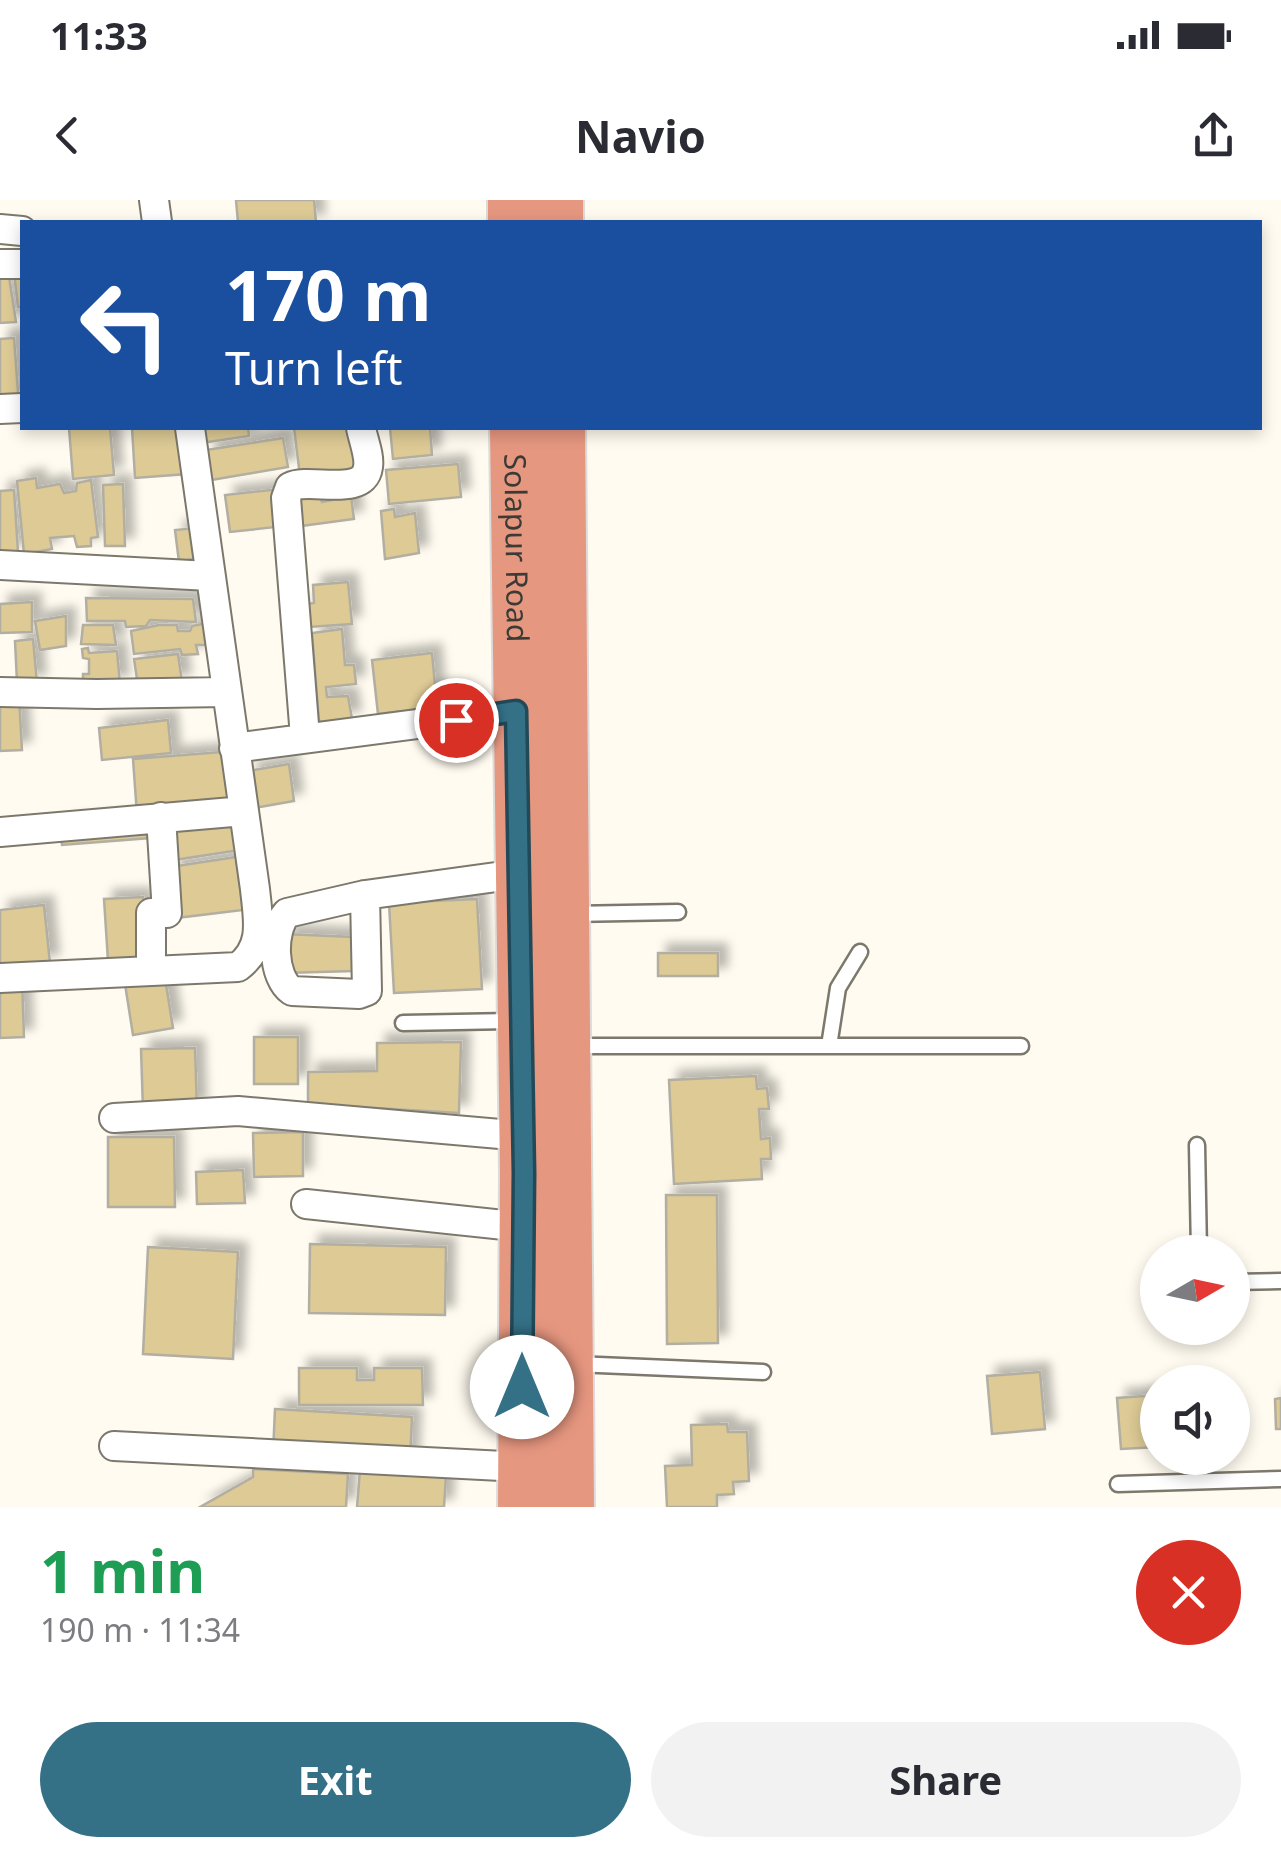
<!DOCTYPE html>
<html lang="en">
<head>
<meta charset="utf-8">
<style>
	:root { --surface:#fff; --page:#f2f2f3; --text:#2b2b33; --muted:#7c7c81; --accent:#347187 }
	body { margin:0; font-family:"Noto Sans",sans-serif; background:var(--page); color:var(--text); height:100vh; display:flex; flex-direction:column; font-size:38px; white-space:nowrap }
	* { box-sizing:border-box; margin:0 }
	p { font-size:32px; color:var(--muted) }
	.icon { flex:none; width:55px; height:55px; fill:none; stroke:currentColor; stroke-width:2; stroke-linecap:round; stroke-linejoin:round }
	.map { position:relative; height:1307px; overflow:hidden }
	.side { display:flex; flex-direction:column; background:var(--surface); flex:1 }
	.side>* { flex:none }
	.guide { position:absolute; left:20px; top:20px; width:1242px; height:210px; border-radius:0px; box-shadow:0 5px 15px #0003; background:#1a4fa0; color:#fff; overflow:hidden }
	.needle { width:65px; rotate:81deg }
	.controls { position:absolute; left:1140px; top:1035px; display:grid; gap:20px }
	.controls a { display:grid; place-items:center; width:110px; height:110px; border-radius:50%; background:var(--surface); box-shadow:0 5px 15px #0003; font-size:50px }
	.pin { position:absolute; display:grid; place-items:center; width:85px; height:85px; color:#fff; margin:-42px; border:5px solid #fff; border-radius:50%; box-shadow:0 2px 10px #0007 }
	.me { position:absolute; width:110px; margin:-55px; rotate:0deg; stroke-linejoin:round; filter:drop-shadow(0 0 8px #0008) }
	.turn { display:flex; align-items:center; gap:35px; height:210px; padding:0 40px; font-size:45px }
	.turn .icon { width:130px; height:130px; stroke-width:2.5 }
	.turn b { display:block; font-size:70px; line-height:85px }
	.round { display:grid; place-items:center; flex:none; width:105px; height:105px; border-radius:52px; background:var(--page) }
	.overview { display:flex; align-items:center; justify-content:space-between; height:170px; padding:0 40px }
	h1 { font-size:60px; font-weight:700; line-height:75px; color:#1e9e55 }
	.action { display:flex; gap:20px; margin-top:auto; padding:20px 40px }
	.action a { flex:1; height:115px; border-radius:60px; background:var(--accent); color:#fff; font-size:40px; font-weight:700; line-height:115px; text-align:center }
	.action a+a { background:var(--page); color:var(--text) }
	.status { display:flex; justify-content:space-between; align-items:center; height:70px; padding:0 50px; background:var(--surface); direction:ltr }
	.status svg { height:28px; fill:currentColor }
	header { display:flex; justify-content:space-between; align-items:center; height:130px; padding:0 40px; background:var(--surface); font-size:45px; font-weight:700 }
	.map>svg:first-child { display:block }
	.building { fill:#ddca95; stroke:#b2aea1; stroke-width:2.5; filter:url(#shadow) }
	.lines { fill:none; stroke-linecap:round; stroke-linejoin:round }
	.service-casing { stroke:#7c786c; stroke-width:19 }
	.minor-casing { stroke:#7c786c; stroke-width:32 }
	.trunk-casing { stroke:#dcdcdb; stroke-width:52 }
	.service { stroke:#fff; stroke-width:14 }
	.minor { stroke:#fff; stroke-width:28 }
	.trunk { stroke:#e69780; stroke-width:48 }
	.route-casing { stroke:#224958; stroke-width:25 }
	.route { stroke:#347187; stroke-width:18 }
	.labels { text-anchor:middle; stroke-width:10; stroke-linejoin:round; paint-order:stroke }
	.street-label { font-size:30px; fill:#3c3a35; stroke:#fff }
</style>
</head>
<body>
<div class="status"><b>11:33</b><svg viewBox="0 0 49 12"><path d="M0 12V9h3v3zM5 12V6h3v6zM10 12V3h3v9zM15 12V0h3v12zM26 1h20v11H26zM47 4h2v5h-2z"/></svg></div>
<header><svg class="icon" aria-label="back" viewBox="0 0 24 24"><path d="M15 5l-7 7 7 7"/></svg>Navio<svg class="icon" aria-label="share" viewBox="0 0 24 24"><path d="M12 15V3M7 8l5-5 5 5M5 13v7h14v-7"/></svg></header>
<div class="map">
<svg width="1281" height="1307" viewBox="0 0 1281 1307">
	<defs>
		<filter id="shadow"><feDropShadow dx="9" dy="-9" stdDeviation="5" flood-color="#0004"/></filter>
	</defs>
	<rect width="100%" height="100%" fill="#fffbf0"/>
	<path class="building" d="M236,0h78l2,22h-78z
		M8,70l8,52 -16,1v-52z
		M22,71v36h-4l-4,-35z
		M14,138l5,68 -19,1v-68z
		M69,228h41l4,47 -41,4z
		M132,228h51l4,46 -52,4z
		M198,228h50l1,8 -48,7z
		M294,228h59l6,40 -59,8z
		M390,228h40l2,27 -39,4z
		M283,238l5,29 -77,13 -5,-30z
		M458,264l3,33 -72,7 -3,-34z
		M36,278l1,10 23,-4 4,9 12,-2 1,-8 14,-3 7,57 -7,1v8l-14,1 -3,-11 -24,2 2,11 -28,5 -7,-73z
		M123,284l2,62h-20l-2,-61z
		M280,289l5,37 -55,6 -5,-37z
		M14,290l4,62 -18,1v-62z
		M320,296l2,6 29,-6 3,23 -53,7 -1,-27z
		M394,309l1,8 20,-4 4,40 -34,6 -4,-48z
		M195,328l5,29 -21,5 -4,-32z
		M348,382l4,42 -43,3 -3,-23 8,-1 -1,-18z
		M86,398l107,1 3,23 -46,-2 -4,6 -20,1 -1,-6h-38z
		M32,402v30l-32,1v-29z
		M66,416v30l-26,4 -5,-29z
		M207,423l4,22h-15l2,9 -16,1 -2,-6 -46,5 -3,-23 28,-6h18l1,6h12l2,-5z
		M83,425h30l3,20 -35,-1z
		M342,429l3,36h9l2,19 -30,3 1,10 21,-1 4,23 -33,3 -7,-89z
		M33,439l4,44 -20,-1 -2,-41z
		M88,448l1,5 28,-2 3,33h-37v-10h6v-15l-6,-1 -1,-9z
		M432,453l5,54 -59,7 -6,-54z
		M178,454l4,28 -44,4 -4,-27z
		M19,497l3,53 -22,1v-53z
		M168,520l3,33 -69,7 -3,-32z
		M234,551l4,57 -101,7 -4,-56z
		M289,564l5,37 -40,7 -6,-37z
		M234,616l6,34 -66,10 -5,-34z
		M148,620l2,18 -88,7 -2,-18z
		M236,657l7,53 -67,8 -6,-51z
		M143,697l4,62 -39,2 -4,-62z
		M477,699l5,90 -88,4 -5,-90z
		M44,705l6,58 -50,5v-58z
		M284,734l70,3v34l-70,2z
		M658,753h60v23h-60z
		M165,778l8,50 -40,7 -8,-51z
		M0,779h22l2,58 -24,1z
		M254,837h44v47h-44z
		M461,842l-2,71 -151,-9v-32l69,-1v-28z
		M195,848l2,61 -54,1 -2,-61z
		M756,876l1,13 10,-1 2,21h-10l2,30 9,-1 1,21h-10l1,20 -88,5 -5,-104z
		M303,932v44l-49,1 -1,-44z
		M108,937h66l1,70h-67z
		M243,970l2,33 -48,1 -1,-32z
		M666,995h51l1,148 -51,1z
		M310,1044l136,3 -1,68 -136,-2z
		M148,1047l90,5 -5,107 -90,-5z
		M299,1168h58v12h17v-12h48l1,37h-124z
		M1040,1172l5,57 -53,5 -5,-58z
		M1158,1195v52l-37,2 -4,-51z
		M1281,1198v31h-5l-1,-30z
		M275,1209l137,8 -2,44 -137,-8z
		M727,1224l1,8h19l2,49 -16,1 1,12 -17,1v12h-50l-2,-41 27,-1 -1,-40z
		M253,1269l95,5 -2,33h-146l53,-30z
		M360,1270l86,6 -2,31h-87z"/>
	<g class="lines">
		<g class="service-casing">
			<path id="service" d="M571,714l107,-2
				M403,823l111,-2
				M572,846h449
				M829,846l9,-58 22,-36
				M1197,945l2,107
				M1232,1082l49,-1
				M575,1164l188,8
				M1118,1284l163,-5"/>
		</g>
		<g class="minor-casing">
			<path id="minor" d="M154,0l3,22
				M0,29l22,2
				M0,64h22
				M0,209l22,-1
				M0,365l210,11
				M0,492l97,2 129,-2
				M305,537l-19,-239 4,-11c20,-10 74,11 78,-20 2,-11 -5,-28 -7,-39
				M234,548l283,-37
				M0,632l244,-21
				M365,695l2,96 -8,3 -67,-3c-20,-14 -21,-60 -5,-78l78,-18 153,-21
				M151,771v-58h16l-6,-96
				M0,778l238,-11c27,-20 20,-48 17,-78l-65,-461
				M114,918l124,-7 285,25
				M306,1004l217,23
				M114,1246l408,21"/>
		</g>
		<g class="trunk-casing">
			<g id="trunk">
				<path d="M512,0v22"/>
				<path d="M559,0v22"/>
				<path id="s1" d="M514,228l10,745 -2,334"/>
				<path d="M561,228l9,1079"/>
			</g>
		</g>
		<use href="#service" class="service"/>
		<use href="#minor" class="minor"/>
		<use href="#trunk" class="trunk"/>
	</g>
	<g class="lines">
		<g class="route-casing">
			<path id="route" d="M456,520l60,-9 8,462 -2,214"/>
		</g>
		<use href="#route" class="route"/>
	</g>
	<g class="labels">
		<g class="street-label">
			<text dy="10" stroke="none"><textPath href="#s1" startOffset="120">Solapur Road</textPath></text>
		</g>
	</g>
</svg>
<div class="controls">
<a><svg class="needle" viewBox="-14 -14 28 28"><path d="M0-13l5 13h-10z" fill="#e53935"/><path d="M0 13l5-13h-10z" fill="#7c7c81"/></svg></a>
<a><svg class="icon" aria-label="sound" viewBox="0 0 24 24"><path d="M4 9h4l5-4v14l-5-4H4zM17 9q2 3 0 6"/></svg></a>
</div>
<div class="pin" style="left:456px;top:520px;background:#d93025"><svg class="icon" aria-label="arrive" viewBox="0 0 24 24"><path d="M6 21V4h12l-3 4 3 4H6"/></svg></div>
<svg class="me" style="left:522px;top:1187px" viewBox="-20 -20 40 40"><circle r="19" fill="#fff"/><path d="M0-13L10 11 0 6-10 11z" fill="#347187"/></svg>
<div class="guide">
<div class="turn"><svg class="icon" aria-label="left" viewBox="0 0 24 24"><path d="M17 20v-9H6M10 6l-5 5 5 5"/></svg><div><b>170 m</b>Turn left</div></div>
</div>
</div>
<section class="side">
<div class="overview"><div><h1>1 min</h1><p>190 m · 11:34</p></div><a class="round" style="background:#d93025;color:#fff"><svg class="icon" aria-label="close" viewBox="0 0 24 24"><path d="M6 6l12 12M18 6L6 18"/></svg></a></div>
<div class="action"><a>Exit</a><a>Share</a></div>
</section>
</body>
</html>
